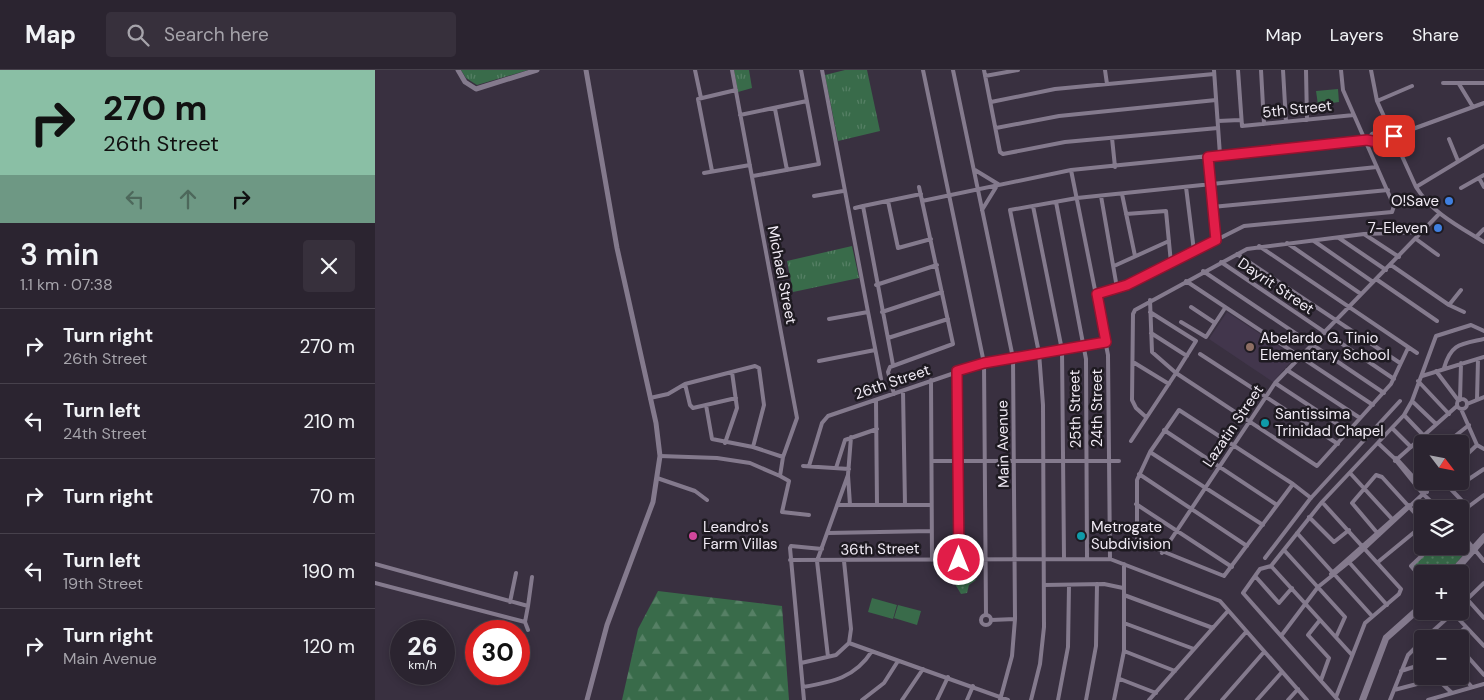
<!DOCTYPE html>
<html lang="en">
<head>
<meta charset="utf-8">
<style>
	:root { --surface:#2b2430; --page:#37303c; --text:#f1f3f6; --muted:#a6a4ab; --line:#47414c }
	body { margin:0; font-family:"DM Sans",sans-serif; background:var(--page); color:var(--text); height:100vh; display:flex; flex-direction:column; font-size:19px; white-space:nowrap }
	* { box-sizing:border-box; margin:0 }
	p { font-size:16px; color:var(--muted) }
	.icon { flex:none; width:28px; height:28px; fill:none; stroke:currentColor; stroke-width:2; stroke-linecap:round; stroke-linejoin:round }
	.map { position:relative; flex:1; overflow:hidden }
	.sheet { display:flex; flex-direction:column; background:var(--surface); width:375px }
	.sheet>* { flex:none }
	.top-card { background:#8abfa5; color:#111; overflow:hidden }
	.needle { width:32px; rotate:122deg }
	.buttons { position:absolute; left:1039px; top:365px; display:grid; gap:10px }
	.buttons a { display:grid; place-items:center; width:55px; height:55px; border-radius:5px; background:var(--surface); box-shadow:0 2px 8px #0003,0 0 0 1px var(--line); font-size:25px }
	.speed { position:absolute; left:15px; top:550px; display:flex; gap:10px; font-size:25px; font-weight:700; text-align:center }
	.speed>* { display:grid; place-content:center; width:65px; height:65px; border-radius:50%; background:var(--surface); box-shadow:0 2px 8px #0003,0 0 0 1px var(--line); line-height:1 }
	.speed small { font-size:12px; font-weight:400 }
	.speed .limit { border:8px solid #d22; background:#fff; color:#111 }
	.pin { position:absolute; display:grid; place-items:center; width:42px; height:42px; color:#fff; margin:-21px; border-radius:10px; box-shadow:0 2px 8px #0006 }
	.me { position:absolute; width:55px; margin:-28px; rotate:0deg; stroke-linejoin:round; filter:drop-shadow(0 0 4px #0008) }
	.turn { display:flex; align-items:center; gap:18px; height:105px; padding:0 20px; font-size:22px }
	.turn .icon { width:65px; height:65px; stroke-width:2.5 }
	.turn b { display:block; font-size:35px; line-height:42px }
	.lanes { display:flex; align-items:center; height:48px; padding:0 20px; background:#0003; justify-content:center; gap:25px; direction:ltr }
	.lanes .off { opacity:.35 }
	.round { display:grid; place-items:center; flex:none; width:52px; height:52px; border-radius:5px; background:var(--page) }
	.summary { display:flex; align-items:center; justify-content:space-between; height:85px; padding:0 20px }
	h1 { font-size:30px; font-weight:600; line-height:38px }
	ul { padding:0; list-style:none }
	li { display:flex; align-items:center; gap:15px; height:75px; padding:0 20px; border-top:1px solid var(--line) }
	li div { flex:1 }
	li b { display:block; font-size:19px }
	li em { font-style:normal }
	header { display:flex; align-items:center; gap:30px; box-sizing:border-box; height:70px; padding:0 25px; background:var(--surface); border-bottom:1px solid var(--line) }
	header strong { font-size:24px }
	nav { display:flex; gap:28px; margin-inline-start:auto; font-size:18px }
	.search { width:350px; height:45px; background:var(--page); display:flex; align-items:center; gap:12px; box-sizing:border-box; padding:0 18px; border-radius:5px; color:var(--muted); font-size:19px }
	main { display:flex; flex:1; min-height:0 }
	.map>svg:first-child { display:block }
	.built { fill:#42364c }
	.grass { fill:url(#grass-tufts) }
	.forest { fill:url(#forest-firs) }
	.park { fill:url(#park-dots) }
	.garden { fill:#396b4a }
	.lines { fill:none; stroke-linecap:round; stroke-linejoin:round }
	.minor { stroke:#847a8d; stroke-width:4 }
	.tertiary { stroke:#847a8d; stroke-width:5 }
	.route-casing { stroke:#92132f; stroke-width:12 }
	.route { stroke:#e11d48; stroke-width:9 }
	.shop-dot { fill:#3f7fe0; stroke:#1e1a21; stroke-width:2 }
	.education-dot { fill:#8d6e63; stroke:#1e1a21; stroke-width:2 }
	.culture-dot { fill:#0f9aa8; stroke:#1e1a21; stroke-width:2 }
	.hotel-dot { fill:#d1479c; stroke:#1e1a21; stroke-width:2 }
	.labels { text-anchor:middle; stroke-width:5; stroke-linejoin:round; paint-order:stroke }
	.street-label { font-size:15px; fill:#f1ebf5; stroke:#1e1a21 }
	.poi-label { font-size:15px; fill:#f1ebf5; stroke:#1e1a21; text-anchor:start }
</style>
</head>
<body>
<header>
<strong>Map</strong>
<div class="search"><svg class="icon" aria-label="search" viewBox="0 0 24 24"><circle cx="10" cy="10" r="6"/><path d="M15 15l6 6"/></svg>Search here</div>
<nav><a>Map</a><a>Layers</a><a>Share</a></nav>
</header>
<main>
<section class="sheet">
<div class="top-card">
<div class="turn"><svg class="icon" aria-label="right" viewBox="0 0 24 24"><path d="M7 20v-9h11M14 6l5 5-5 5"/></svg><div><b>270 m</b>26th Street</div></div>
<div class="lanes"><svg class="icon off" aria-label="left" viewBox="0 0 24 24"><path d="M17 20v-9H6M10 6l-5 5 5 5"/></svg><svg class="icon off" aria-label="ahead" viewBox="0 0 24 24"><path d="M12 20V5M6 11l6-6 6 6"/></svg><svg class="icon" aria-label="right" viewBox="0 0 24 24"><path d="M7 20v-9h11M14 6l5 5-5 5"/></svg></div>
</div>
<div class="summary"><div><h1>3 min</h1><p>1.1 km · 07:38</p></div><a class="round"><svg class="icon" aria-label="close" viewBox="0 0 24 24"><path d="M6 6l12 12M18 6L6 18"/></svg></a></div>
<ul>
<li><svg class="icon" aria-label="right" viewBox="0 0 24 24"><path d="M7 20v-9h11M14 6l5 5-5 5"/></svg><div><b>Turn right</b><p>26th Street</p></div><em>270 m</em></li>
<li><svg class="icon" aria-label="left" viewBox="0 0 24 24"><path d="M17 20v-9H6M10 6l-5 5 5 5"/></svg><div><b>Turn left</b><p>24th Street</p></div><em>210 m</em></li>
<li><svg class="icon" aria-label="right" viewBox="0 0 24 24"><path d="M7 20v-9h11M14 6l5 5-5 5"/></svg><div><b>Turn right</b></div><em>70 m</em></li>
<li><svg class="icon" aria-label="left" viewBox="0 0 24 24"><path d="M17 20v-9H6M10 6l-5 5 5 5"/></svg><div><b>Turn left</b><p>19th Street</p></div><em>190 m</em></li>
<li><svg class="icon" aria-label="right" viewBox="0 0 24 24"><path d="M7 20v-9h11M14 6l5 5-5 5"/></svg><div><b>Turn right</b><p>Main Avenue</p></div><em>120 m</em></li>
</ul>
</section>
<div class="map">
<svg width="1109" height="630" viewBox="0 0 1109 630">
	<defs>
		<pattern id="grass-tufts" width="24" height="20" patternUnits="userSpaceOnUse" patternTransform="scale(1.25)"><rect width="24" height="20" fill="#396b4a"/><path d="M3 7l-1-3M5 7V3M7 7l1-3M15 17l-1-3M17 17v-4M19 17l1-3" fill="none" stroke="#568065"/></pattern>
		<pattern id="forest-firs" width="22" height="20" patternUnits="userSpaceOnUse" patternTransform="scale(1.25)"><rect width="22" height="20" fill="#396b4a"/><path d="M5 1l3.5 6h-7zM16 11l3.5 6h-7z" fill="#568065"/></pattern>
		<pattern id="park-dots" width="8" height="8" patternUnits="userSpaceOnUse" patternTransform="scale(1.25)"><rect width="8" height="8" fill="#396b4a"/><path d="M2 2h.1M6 6h.1" fill="none" stroke="#568065" stroke-width="1.8" stroke-linecap="round"/></pattern>
	</defs>
	<rect width="100%" height="100%" fill="#393040"/>
	<path class="built" d="M852,242l68,45 -22,25 -64,-43z"/>
	<path class="grass" d="M86,0h67l-51,15 -11,-7z
		M359,0h15l3,18 -14,4z
		M470,0h22l13,61 -42,10 -13,-66z
		M477,176l7,32 -66,14 -6,-31z"/>
	<path class="forest" d="M283,521l124,15 7,94h-167l16,-71z"/>
	<path class="park" d="M1085,468l8,11 -21,25h-24l-1,3 -10,-10 22,-21h26z
		M590,498l11,12 -7,5 -2,8 -6,1 -9,-15z"/>
	<path class="garden" d="M963,19l1,13 -21,3 -2,-14z
		M497,528l25,7 -4,14 -25,-7z
		M523,535l23,6 -4,14 -23,-7z"/>
	<g class="lines">
		<path class="minor" d="M320,0l6,28
			M447,0l46,242 -39,7
			M548,0l61,293 2,252
			M578,0l60,288 2,261 -3,37 -12,44
			M609,0l16,82 3,2 62,-12 153,-14
			M730,0l2,14
			M839,0l6,85
			M863,0l4,56 112,-11
			M886,0l3,54
			M908,0l3,52
			M931,0l1,50
			M996,0l6,31 39,86c16,26 42,39 68,55
			M610,6l33,-6
			M1068,13h41
			M1084,14l14,23
			M1002,31l35,-15
			M616,32l64,-13 159,-15
			M400,39l12,61
			M365,45l67,-14
			M843,51l22,-1
			M621,58l63,-12 157,-16
			M737,68l3,29
			M1074,69l9,22
			M992,70l5,-6 18,-6
			M833,87l8,83
			M600,100l23,14 -16,26
			M696,100l37,185 2,204
			M337,101l-14,-72 38,-9
			M329,103l46,-8
			M378,106l66,-12 -18,-94
			M1104,108l5,9
			M811,117l8,64
			M1041,117l68,-41
			M1086,118l23,-13
			M747,124l13,62
			M439,126l29,-5
			M726,126l16,92
			M513,131l10,47 33,-9
			M547,131l149,-31 296,-30 10,2 107,-39
			M681,132l30,157 1,199
			M658,136l29,144 2,208
			M837,137l176,-17
			M480,138l8,-2
			M751,144l40,-3 5,52
			M989,164l35,23
			M1101,167l8,-8
			M964,168l47,32
			M1041,169l22,16
			M939,171l59,41
			M912,173l74,51
			M884,176l158,107
			M862,184l163,109
			M846,192l173,117
			M1016,195l58,40 15,7
			M739,196l55,-25
			M828,201l181,122
			M1001,209l61,42
			M811,211l187,124
			M501,215l61,-20
			M722,224l30,-9 117,-59 148,-14 2,-6 -51,-116 -2,-20
			M1074,235l12,-15
			M816,237l24,16
			M507,242l60,-20
			M775,242l46,29 -20,32 141,93 74,-82 17,-36
			M806,252l25,15 19,-29
			M776,263l36,23
			M513,268l60,-19
			M825,284l138,90
			M444,291l56,-11
			M758,292l36,22
			M518,295l-30,-159 58,-12
			M1069,298c7,-25 17,-24 40,-29
			M912,300l73,48
			M583,301v188
			M1061,301l22,29
			M1047,306l62,-19
			M556,310l1,180
			M1043,311l31,33
			M900,313l73,48
			M310,314l5,21 3,3 43,-10
			M490,318l15,-6 1,-3 -13,-67
			M528,321l2,114
			M519,324l-6,-22 2,-5 63,-23 -34,-157
			M275,328l18,-4 17,-10 70,-18 4,2 5,37 -11,42
			M1082 334a5 5 0 1 1 10 0a5 5 0 1 1-10 0Z
			M1085,330l1,-37
			M1102,330l1,-41
			M501,331l1,104
			M1092,334l17,-7
			M331,335l6,34 41,8 30,10
			M1086,339l16,36 7,4
			M1029,345l20,21
			M771,347l-10,-9 -4,-8 1,-86 2,-4 112,-61 117,-15 59,-2
			M1061,354l-24,-23 24,-65 35,-11 13,6
			M1017,358l19,19
			M789,360l113,75
			M756,371l45,-68 -24,-21 -2,-52
			M350,373l12,-35 -5,-36
			M1003,373l16,15 29,36 16,15
			M1070,374l24,-19
			M775,382l113,73
			M285,386l57,2 33,5 30,13 3,-19 14,-39 -65,-348
			M1021,388l31,34
			M557,391h187
			M1020,391l62,-55
			M1085,391l17,-16
			M428,396l46,3
			M434,396l13,-43 6,-7 156,-53 122,-21
			M461,398l9,-28 32,-11
			M1085,402l9,7 15,-10
			M975,403l43,47
			M764,404l108,72
			M405,406l9,5 -7,31 27,3
			M282,408l38,13 12,9
			M1068,411l25,26 16,-12
			M918,414l-69,92 -87,-35v-61l13,-28 29,-42 114,74 18,14
			M947,432l79,87 -2,5 -34,29 -29,74
			M761,434l96,63
			M462,435h94
			M475,435l-2,-30 3,-38
			M934,447l25,25 15,-12
			M1085,462l24,29
			M453,463l103,-2
			M922,463l75,83
			M1004,465l-27,-32 24,-28 6,2 41,45
			M909,480l61,67 -9,20
			M787,483l113,-170 164,-169
			M890,488l45,-59 90,-98
			M415,490l320,-1 110,42 87,99
			M973,491l39,44
			M1003,492l45,-37
			M0,494l153,42 4,-29
			M896,496l51,-64 82,-87 8,-14
			M896,496l-11,3 -17,24 95,107
			M896,496l81,89
			M956,504l78,-69
			M1074,504l35,-39
			M1079,504l30,-34
			M880,506l24,27 13,-15
			M1048,510l-12,-14 21,-20
			M0,513l150,39
			M669,515l60,-1 19,4
			M749,525l89,33
			M1092,529l17,19
			M135,532l6,-29
			M153,536l-3,16 3,8
			M1085,536l24,-23
			M1078,543l31,33
			M606 550a5 5 0 1 1 10 0a5 5 0 1 1-10 0Z
			M616,550l24,-1
			M945,550l-12,15 21,23 -8,22
			M749,553l70,26
			M906,566l37,-49 36,-29 83,-77
			M1049,569l30,-27
			M1078,569l13,-12
			M474,573l159,57
			M1040,576l8,15
			M1085,578l24,27
			M749,581l51,20
			M453,587l-11,-96 31,-86
			M426,593l35,-8 13,-12 2,-14 -7,-68
			M1026,601l22,-7
			M1085,604l12,13
			M1059,606l18,17
			M745,609l36,14
			M428,617c29,-5 52,-9 69,-36
			M1019,620l42,-11
			M429,630l-14,-152 1,-2 31,3
			M487,630l22,-17 14,-22
			M527,630l21,-31
			M562,630l11,-23
			M592,630l6,-14
			M656,630l9,-36 4,-37 -1,-222 -4,-52 -29,-143 67,-12 300,-31
			M683,630l10,-53 1,-61
			M711,630l10,-54 1,-62
			M739,630l10,-49v-87
			M774,630l78,-88
			M811,630l60,-68
			M847,630l42,-48
			M882,630l25,-28
			M913,630l10,-11
			M986,630l24,-63 38,-34
			M989,630l23,-61 36,-32
			M1015,630l18,-45 15,-15
			M1053,630l56,-16"/>
		<path class="tertiary" d="M83,0l7,12 11,7 61,-19
			M211,0l31,178 39,175 4,33 -7,46 -46,123 -20,75"/>
	</g>
	<g class="lines">
		<g class="route-casing">
			<path id="route" d="M584,490l-2,-189 27,-8 122,-21 -9,-48 30,-9 89,-45 -8,-83 159,-17 10,2 17,-6"/>
		</g>
		<use href="#route" class="route"/>
	</g>
	<g class="shop-dot">
		<circle cx="1074" cy="131" r="5"/>
		<circle cx="1063" cy="158" r="5"/>
	</g>
	<circle class="education-dot" cx="875" cy="277" r="5"/>
	<g class="culture-dot">
		<circle cx="890" cy="353" r="5"/>
		<circle cx="706" cy="466" r="5"/>
	</g>
	<circle class="hotel-dot" cx="318" cy="466" r="5"/>
	<g class="labels">
		<g class="street-label">
			<text transform="translate(922 39) rotate(-6)" y="5">5th Street</text>
			<text transform="translate(407 205) rotate(79)" y="5">Michael Street</text>
			<text transform="translate(901 216) rotate(34)" y="5">Dayrit Street</text>
			<text transform="translate(517 312) rotate(-19)" y="5">26th Street</text>
			<text transform="translate(722 338) rotate(-90)" y="5">24th Street</text>
			<text transform="translate(700 339) rotate(-91)" y="5">25th Street</text>
			<text transform="translate(858 356) rotate(-56)" y="5">Lazatin Street</text>
			<text transform="translate(628 374) rotate(-91)" y="5">Main Avenue</text>
			<text transform="translate(505 479) rotate(-1)" y="5">36th Street</text>
		</g>
		<g class="poi-label">
			<text x="1064" y="136" text-anchor="end">O!Save</text>
			<text x="1053" y="163" text-anchor="end">7-Eleven</text>
			<text x="885" y="273">Abelardo G. Tinio<tspan x="885" dy="17">Elementary School</tspan></text>
			<text x="900" y="349">Santissima<tspan x="900" dy="17">Trinidad Chapel</tspan></text>
			<text x="328" y="462">Leandro's<tspan x="328" dy="17">Farm Villas</tspan></text>
			<text x="716" y="462">Metrogate<tspan x="716" dy="17">Subdivision</tspan></text>
		</g>
	</g>
</svg>
<div class="buttons">
<a><svg class="needle" viewBox="-14 -14 28 28"><path d="M0-13l5 13h-10z" fill="#e53935"/><path d="M0 13l5-13h-10z" fill="#a6a4ab"/></svg></a>
<a><svg class="icon" aria-label="layers" viewBox="0 0 24 24"><path d="M12 4l9 5-9 5-9-5zM3 14l9 5 9-5"/></svg></a>
<a>+</a>
<a>−</a>
</div>
<div class="speed"><div>26<small>km/h</small></div><div class="limit">30</div></div>
<div class="pin" style="left:1019px;top:66px;background:#d93025"><svg class="icon" aria-label="arrive" viewBox="0 0 24 24"><path d="M6 21V4h12l-3 4 3 4H6"/></svg></div>
<svg class="me" style="left:584px;top:490px" viewBox="-20 -20 40 40"><circle r="17" fill="#e11d48" stroke="#fff" stroke-width="3"/><path d="M0-11L8 9 0 5-8 9z" fill="#fff"/></svg>
</div>
</main>
</body>
</html>
